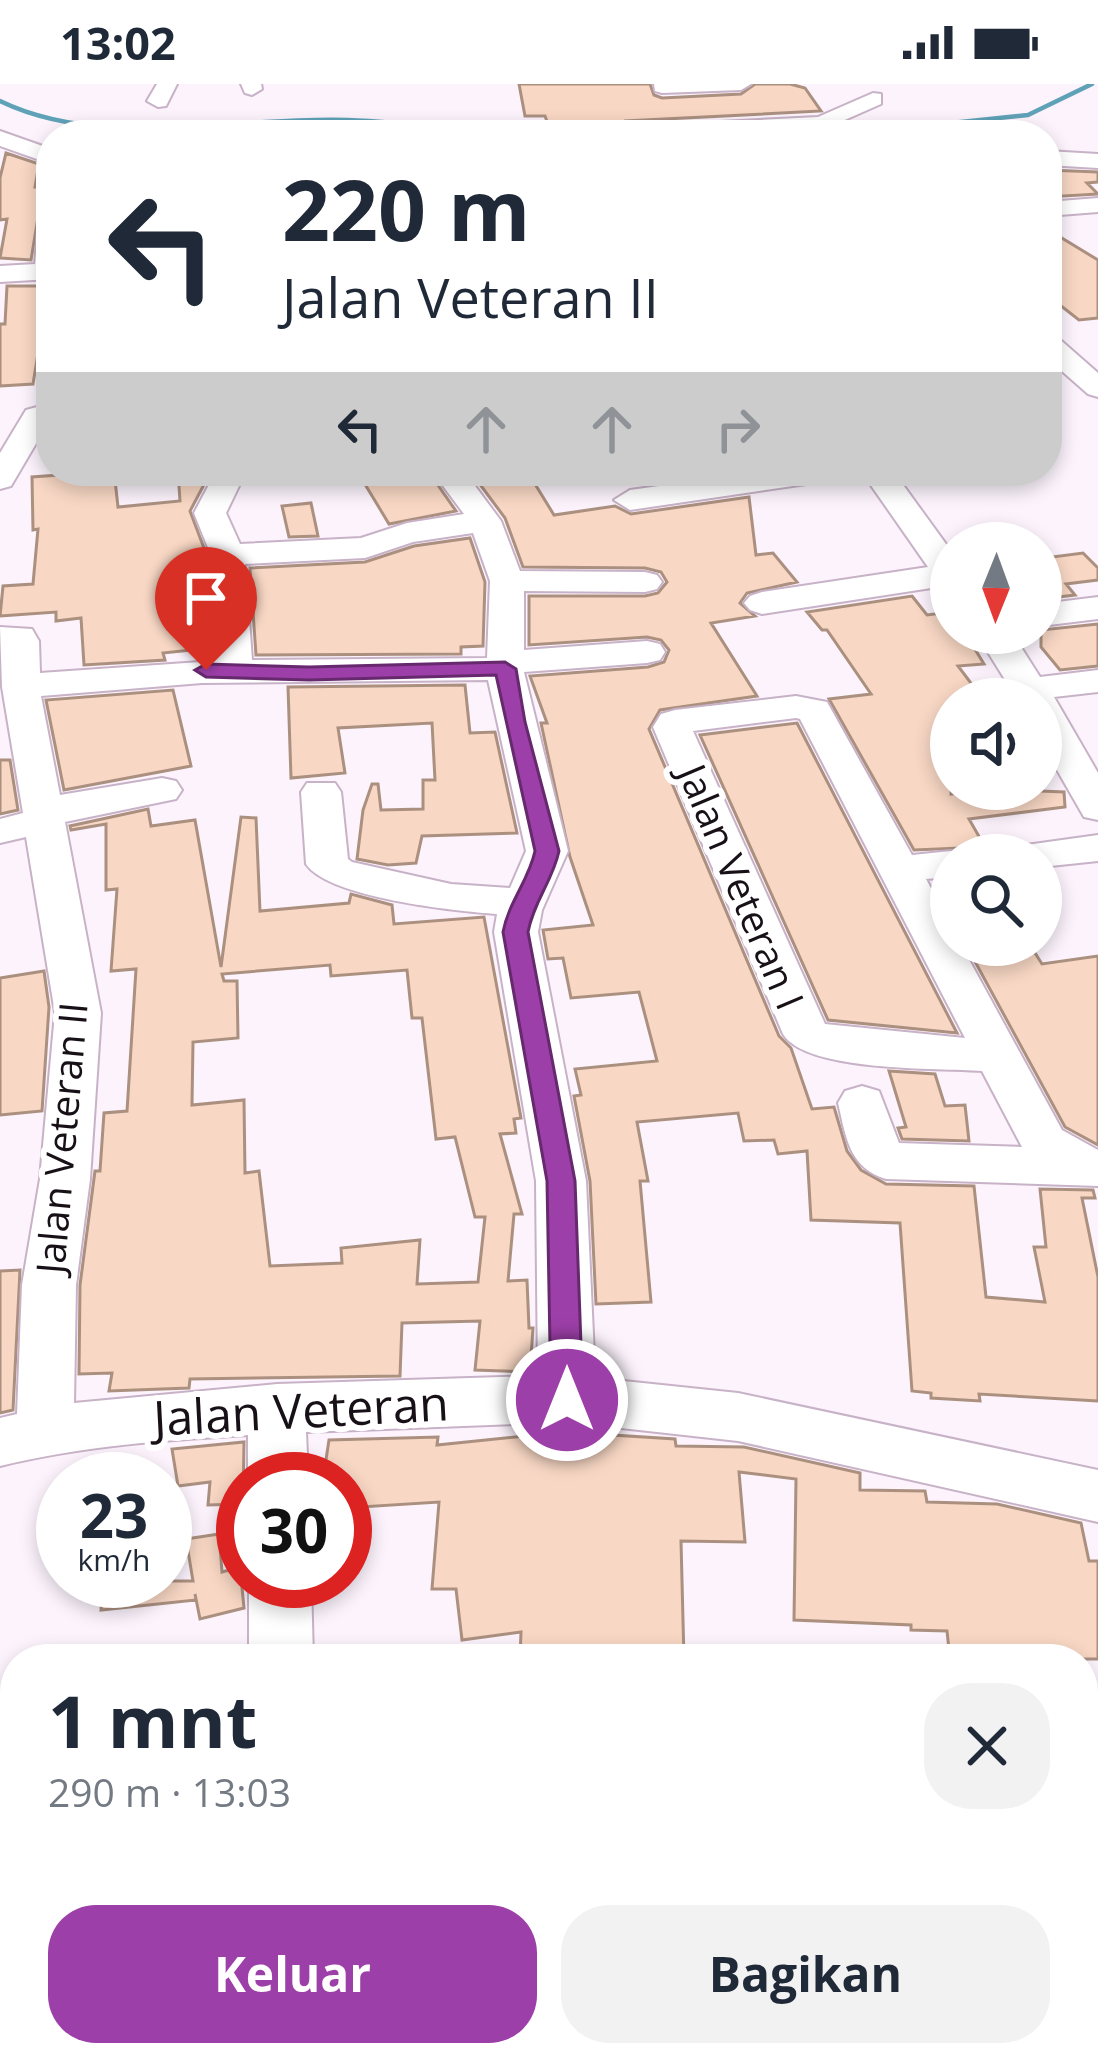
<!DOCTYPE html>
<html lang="id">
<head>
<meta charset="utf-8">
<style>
	:root { --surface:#fff; --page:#f2f2f3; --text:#1f2937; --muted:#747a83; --accent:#9d3fa8 }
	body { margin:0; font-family:"Open Sans",sans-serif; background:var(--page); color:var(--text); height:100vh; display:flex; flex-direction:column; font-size:45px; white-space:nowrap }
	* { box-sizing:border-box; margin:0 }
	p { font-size:39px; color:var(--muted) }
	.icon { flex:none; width:66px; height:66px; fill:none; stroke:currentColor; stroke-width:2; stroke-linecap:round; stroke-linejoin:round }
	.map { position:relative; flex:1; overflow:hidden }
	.side { position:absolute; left:0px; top:1560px; width:1098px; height:423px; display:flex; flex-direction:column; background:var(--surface); border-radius:48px 48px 0 0; box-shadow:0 6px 18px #0003 }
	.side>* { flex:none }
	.hud { position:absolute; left:36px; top:36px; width:1026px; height:366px; border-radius:48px; box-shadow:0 6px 18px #0003; background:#fff; color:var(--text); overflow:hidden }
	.needle { width:78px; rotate:181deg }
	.buttons { position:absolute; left:930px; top:438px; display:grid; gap:24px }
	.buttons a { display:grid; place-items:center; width:132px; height:132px; border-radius:50%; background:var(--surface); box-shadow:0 6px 18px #0003; font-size:60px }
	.speed { position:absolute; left:36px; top:1368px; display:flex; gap:24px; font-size:60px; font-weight:700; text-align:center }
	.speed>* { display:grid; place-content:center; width:156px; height:156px; border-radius:50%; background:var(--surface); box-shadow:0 6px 18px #0003; line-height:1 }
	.speed small { font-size:30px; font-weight:400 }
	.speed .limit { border:18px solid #d22; background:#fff; color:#111 }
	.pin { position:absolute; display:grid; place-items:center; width:102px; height:102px; color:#fff; margin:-123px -51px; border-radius:50% 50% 50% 0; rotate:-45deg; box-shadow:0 0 12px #0007 }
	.pin .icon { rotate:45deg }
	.me { position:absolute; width:132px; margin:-66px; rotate:0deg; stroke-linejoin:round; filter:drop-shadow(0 0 9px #0008) }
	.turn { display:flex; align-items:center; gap:42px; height:252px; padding:0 48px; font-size:54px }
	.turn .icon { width:156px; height:156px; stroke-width:2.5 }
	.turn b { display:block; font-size:84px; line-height:102px }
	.lanes { display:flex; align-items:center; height:114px; padding:0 48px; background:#0003; justify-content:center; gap:60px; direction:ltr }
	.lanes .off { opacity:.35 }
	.round { display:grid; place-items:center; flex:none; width:126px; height:126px; border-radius:48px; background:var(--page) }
	.headline { display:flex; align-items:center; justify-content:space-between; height:204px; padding:0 48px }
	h1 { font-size:72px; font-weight:700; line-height:90px }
	.button { display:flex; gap:24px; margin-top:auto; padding:24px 48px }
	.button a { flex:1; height:138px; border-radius:48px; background:var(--accent); color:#fff; font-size:48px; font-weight:700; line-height:138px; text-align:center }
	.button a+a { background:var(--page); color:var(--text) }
	.status { display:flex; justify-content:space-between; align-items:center; height:84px; padding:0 60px; background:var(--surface); direction:ltr }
	.status svg { height:33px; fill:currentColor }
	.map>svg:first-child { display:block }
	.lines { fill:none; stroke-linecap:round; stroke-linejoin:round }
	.stream { stroke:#5fa2b8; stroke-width:4.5 }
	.building { fill:#f8d7c4; stroke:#ab9080; stroke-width:3; fill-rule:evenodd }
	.minor-casing { stroke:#c8b2c7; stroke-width:4 }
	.minor { fill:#fff; fill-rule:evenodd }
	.route { fill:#9d3fa8; stroke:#66296d; stroke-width:3 }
	.labels { text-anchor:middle; stroke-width:12; stroke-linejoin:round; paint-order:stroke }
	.street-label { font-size:39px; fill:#181017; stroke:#fff }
	.near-street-label { font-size:48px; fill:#181017; stroke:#fff }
</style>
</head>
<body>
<div class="status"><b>13:02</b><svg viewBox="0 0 49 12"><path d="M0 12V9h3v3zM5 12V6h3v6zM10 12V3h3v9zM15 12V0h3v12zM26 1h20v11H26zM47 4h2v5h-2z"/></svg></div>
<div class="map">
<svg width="1098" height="1981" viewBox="0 0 1098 1981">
	<rect width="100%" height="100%" fill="#fcf3fc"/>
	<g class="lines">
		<path class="stream" d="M0,17c103,50 235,15 347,19 58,2 117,10 175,15
			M837,51l191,-20 64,-31"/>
	</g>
	<path class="building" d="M519,0h131l4,11 8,3 79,-4 14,-10h35l15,4 16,23 -195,10 2,5 -80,-2 -3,-8h-20z
		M6,69l33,11 -4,23h8l-12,73 -31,-2 7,-39 -7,1v-42z
		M1047,86l51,2v10l-11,1 11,11 -51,3z
		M1047,145l51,31v58l-19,2 -32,-25z
		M7,202h42l-16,98 -33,2v-62h5z
		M114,387l4,36 62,-6 -2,-30h47l-17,6 -18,34 17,45 3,92 -47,5 2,7 -81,5 -3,-47 -25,3v-9l-56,4 3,-30 30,-2 5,-55 -5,1 -1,-53z
		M357,387h71l28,40 -67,13z
		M470,387h57l27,44 61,-9 16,8 118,-17 7,58 17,-2 24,29 -50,11 -7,10 15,13 -44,7 46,73 -97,14 -11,19 130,307 12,12 21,61 22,-2 13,44 14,19 25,14 88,2 12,111 59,5 -11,-55h12l-6,-58 53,1 2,8h-13l16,79v124l-119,-7 1,7 -49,-3v-5l-19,-2 -12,-168 -89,-3 -4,-69 -29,3 -4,-14 -30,1 -6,-28 -101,9 11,59h-8l11,121 -55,2 -6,-123 -16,-85 7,-1 -6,-26 82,-8 -18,-69 -68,6 -8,-40 -15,1 -5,-29 50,-5 -23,-68 -29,-134h6l-17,-47 118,-9 16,-5 5,-12 -8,-10 -14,-3 -118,8v-49h116l13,-3 9,-11 -6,-10 -16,-4 -122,-1 -18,-49z
		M311,419l7,33 -29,1 -7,-31z
		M470,454l15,44 -2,64 -22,1v7l-205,1 -6,-87 115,-6 49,-16z
		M1083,469l15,15v12l-32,4 9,11 -34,4v-45l4,4z
		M912,512l15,19 24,-3v21h14l19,31 -26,2 25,33h-32v95l45,-5 68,3 1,15 -96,12 16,28 -71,3 -85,-151 42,-5 -44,-64h-5l-15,-18z
		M1098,540v42l-38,4 -19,-23v-17z
		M465,601l5,48 25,-1 22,101 -95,3 -6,27 -28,2 -31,-6 6,-49 9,-26h6l3,26 42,-1v-29h12l-3,-57 -94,5 7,45 -54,5 -3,-91z
		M173,606l18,76 -127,24 -18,-90z
		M797,639l160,310 -129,-13 -128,-285z
		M0,676h10l8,50 -18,4z
		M148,725l3,17 44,-6 26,147 20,-150 15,1 4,93 89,-8 2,-9 41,11 2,19 90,-7 37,201 -7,1 2,14 -16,1 22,80h-8l-6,67 19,-1 2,48h4l-3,44 -55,-2 5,-49 -78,2 -2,53 -210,3 -1,9 -80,3 3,-18 -33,1 1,-89 15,-114h5l4,-58 23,-2 9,-142 -25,2 6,-82 -11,1v-66l-35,6 -1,-4zM330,881l1,11 76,-6 5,48h10l14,121 19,-2 20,80h10l-7,65 -61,2 3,-44 -79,8 1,15 -72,3 -11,-95 -14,2 -1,-73 -52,5 1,-63 45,-4 -1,-57h-13l-2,-7z
		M966,861h64l12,19 56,-8v189l-33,-18z
		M44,887l5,36 -7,104 -42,4v-137z
		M889,987l46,3 10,32 20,-1 4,36 -67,-2 -4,-11 8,-1z
		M20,1186l-7,140 -13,3v-142z
		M567,1342l30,4v4l78,5 1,7 68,1 116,26v17l65,1 2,11 70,2 84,19 8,38h9v98h-148l-3,-28 -36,-1v-5l-117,-5 2,-141 -57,-7 6,70 -64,-1 3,118h-164l1,-27 -59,8 -6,-51h-24l7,-87 -94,6v-29h-22l6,-39 109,-3 -1,8 88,-9 1,-8z
		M244,1358l-1,62 -35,1 2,-23 -32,4 -6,-37z
		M219,1450l3,38 18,-5 4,41 -44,11 -5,-25 1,6 -95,10 1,-29h91l-7,-42z"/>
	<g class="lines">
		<g class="minor-casing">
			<path id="minor" d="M157,0h20l-11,22 -8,1 -11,-6z
				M241,0h20l1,5 -10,6 -7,-2z
				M654,0h97l-10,6 -79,3 -7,-2z
				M873,9l8,1v10l-59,26 -149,5 -3,-4 11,-7 137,-7z
				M0,47l51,18v15l-51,-18z
				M1047,67l51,3v14l-51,-3z
				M1098,114v14l-51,4v-14z
				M51,128v67l-51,3v-16l35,-2 4,-45z
				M1047,251l10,2 41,36v24l-10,-3 -41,-36z
				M37,323l11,3 3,8 -40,68 -11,3v-36l26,-43z
				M432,387h32l37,50 19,50 125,1 12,3 5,7 -5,7 -12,3 -121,-1v59l123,-9 13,3 5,8 -5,8 -13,3 -123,9 44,179 -26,59 -4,22 48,249 9,197 143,15 360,77v52l-360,-81 -171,-19 -261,10 2,47h-60v-44c-83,5 -166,11 -248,31v-48l17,-4 5,-129 18,-106 15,-166 -29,-176 -26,6v-24l23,-6 -21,-126 -2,-60 32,2 7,12 1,32 175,-12 -4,-106 -17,-42 18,-34 11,-3 16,10 -13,27 14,31 121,-6 46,-15 57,-9zM473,449l17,48 -3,77 -235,2 -7,-96 120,-6 48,-16zM488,596l38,171 -16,37 -59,-4 -99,-22 -4,-3 -7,-67 -6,-9h-28l-6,9 5,72c23,34 149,47 191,50l-3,18 42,249 2,195 -261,8 -203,19 2,-118 14,-106 11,-166 -36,-191 111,-23 6,-9 -6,-9 -14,-3 -102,17 -19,-99 161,-13z
				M767,387h83l-16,9 -204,30 -16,-10 16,-10z
				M861,387h32l58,80v34l-189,29 -12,-4 -6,-7 6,-7 12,-4 166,-25z
				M1098,513v22l-57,7v-22z
				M976,549h36l28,44 58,-7v22l-44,5 44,76v47l-14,-3 -43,-75v-43h-24z
				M796,612l31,6 85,153 39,-4 15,4h-15v22l-25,2 25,47v19h10l101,185 36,20v36l-212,-7c-37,-11 -40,-42 -48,-76l7,-12 17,-5 17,5 20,52 123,4 -40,-76c-44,-3 -176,1 -199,-37l-130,-307 8,-13 14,-4zM796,634l4,1 165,319 -140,-14 -132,-293z
				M1098,751v26l-57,6v-12h-28l6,-9z
				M249,1497h62l2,78h-64z
				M279,1968h74l3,13h-76z"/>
		</g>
		<use href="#minor" class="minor"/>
	</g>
	<path class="route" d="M505,578l11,7 9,53 34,129c-6,29 -25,50 -31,81l47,249 8,219 -5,9 -11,4 -11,-4 -5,-9 -4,-219 -44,-249c6,-31 26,-52 32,-81l-39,-176 -187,5 -103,-3 -11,-7 11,-6 103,3z"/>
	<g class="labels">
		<g class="street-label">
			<text transform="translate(741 803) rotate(67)" y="14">Jalan Veteran I</text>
			<text transform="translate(62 1054) rotate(-85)" y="14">Jalan Veteran II</text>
		</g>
		<g class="near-street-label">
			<text transform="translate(301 1327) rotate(-3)" y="17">Jalan Veteran</text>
		</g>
	</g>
</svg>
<div class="buttons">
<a><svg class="needle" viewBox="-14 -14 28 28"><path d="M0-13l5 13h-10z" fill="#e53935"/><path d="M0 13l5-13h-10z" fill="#747a83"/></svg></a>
<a><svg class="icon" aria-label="sound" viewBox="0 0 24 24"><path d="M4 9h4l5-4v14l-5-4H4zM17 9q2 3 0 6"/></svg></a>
<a><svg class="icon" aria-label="search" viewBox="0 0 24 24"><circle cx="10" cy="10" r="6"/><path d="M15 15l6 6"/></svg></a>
</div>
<div class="speed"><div>23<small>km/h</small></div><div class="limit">30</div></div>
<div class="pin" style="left:206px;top:586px;background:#d93025"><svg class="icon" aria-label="arrive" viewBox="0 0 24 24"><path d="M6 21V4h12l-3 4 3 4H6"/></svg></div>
<svg class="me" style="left:567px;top:1316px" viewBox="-20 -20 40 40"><circle r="17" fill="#9d3fa8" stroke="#fff" stroke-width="3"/><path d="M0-11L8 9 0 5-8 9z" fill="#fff"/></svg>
<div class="hud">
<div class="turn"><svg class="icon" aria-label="left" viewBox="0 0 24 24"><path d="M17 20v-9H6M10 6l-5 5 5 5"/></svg><div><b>220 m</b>Jalan Veteran II</div></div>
<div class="lanes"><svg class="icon" aria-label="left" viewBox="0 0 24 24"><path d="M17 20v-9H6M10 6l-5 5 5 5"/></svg><svg class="icon off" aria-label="ahead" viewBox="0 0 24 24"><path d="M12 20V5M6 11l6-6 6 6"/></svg><svg class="icon off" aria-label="ahead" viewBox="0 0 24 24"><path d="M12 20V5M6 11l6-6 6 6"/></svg><svg class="icon off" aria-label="right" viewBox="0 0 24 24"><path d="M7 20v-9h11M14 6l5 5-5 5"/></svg></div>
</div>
<section class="side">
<div class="headline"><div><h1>1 mnt</h1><p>290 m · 13:03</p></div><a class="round"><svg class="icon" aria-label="close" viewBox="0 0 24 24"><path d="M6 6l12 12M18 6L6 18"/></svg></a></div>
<div class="button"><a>Keluar</a><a>Bagikan</a></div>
</section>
</div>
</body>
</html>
